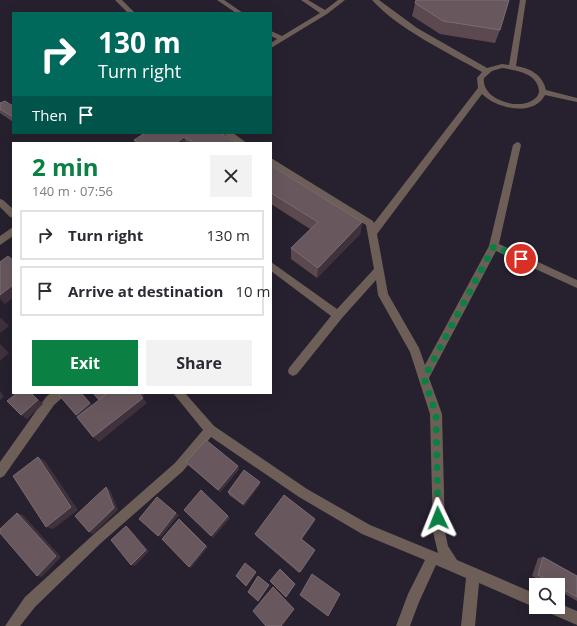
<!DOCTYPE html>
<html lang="en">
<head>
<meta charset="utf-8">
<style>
	:root { --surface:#fff; --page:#f2f2f3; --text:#2b2b33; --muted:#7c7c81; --line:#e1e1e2; --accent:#0b8043 }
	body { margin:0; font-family:"Open Sans",sans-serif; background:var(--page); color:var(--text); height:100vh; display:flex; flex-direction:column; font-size:15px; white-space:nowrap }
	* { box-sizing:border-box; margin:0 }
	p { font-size:13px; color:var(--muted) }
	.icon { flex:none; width:22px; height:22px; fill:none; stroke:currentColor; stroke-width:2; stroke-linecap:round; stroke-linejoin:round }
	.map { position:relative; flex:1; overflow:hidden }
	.side { position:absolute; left:12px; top:142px; width:260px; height:252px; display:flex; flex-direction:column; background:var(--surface); border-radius:0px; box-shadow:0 4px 16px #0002 }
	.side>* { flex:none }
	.banner { position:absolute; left:12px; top:12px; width:260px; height:122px; border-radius:0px; box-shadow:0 4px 16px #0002; background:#00695c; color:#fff; overflow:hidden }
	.tools { position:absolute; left:529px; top:578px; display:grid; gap:8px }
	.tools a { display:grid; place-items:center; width:36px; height:36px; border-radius:0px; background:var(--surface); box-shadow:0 4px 16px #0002; font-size:20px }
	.pin { position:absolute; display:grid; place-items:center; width:34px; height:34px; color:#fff; margin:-17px; border:2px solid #fff; border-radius:50%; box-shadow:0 1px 4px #0007 }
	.me { position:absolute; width:44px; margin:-22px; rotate:358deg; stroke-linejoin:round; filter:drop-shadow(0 0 3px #0008) }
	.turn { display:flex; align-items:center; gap:14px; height:84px; padding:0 20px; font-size:18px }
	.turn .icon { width:52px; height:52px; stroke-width:2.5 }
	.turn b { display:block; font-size:28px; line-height:34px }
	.then { display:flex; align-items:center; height:38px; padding:0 20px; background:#0003; gap:8px; font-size:15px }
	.round { display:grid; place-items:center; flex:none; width:42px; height:42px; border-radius:0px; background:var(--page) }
	.headline { display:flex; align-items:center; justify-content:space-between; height:68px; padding:0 20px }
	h1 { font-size:24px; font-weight:700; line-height:30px; color:var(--accent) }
	.primary-button { display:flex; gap:8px; margin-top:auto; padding:8px 20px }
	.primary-button a { flex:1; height:46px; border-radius:0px; background:var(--accent); color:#fff; font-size:16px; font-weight:700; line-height:46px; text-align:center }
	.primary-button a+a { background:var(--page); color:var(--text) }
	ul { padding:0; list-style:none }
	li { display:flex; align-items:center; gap:12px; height:50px; margin:0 8px 6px; padding:0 12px; border:2px solid var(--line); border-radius:0px }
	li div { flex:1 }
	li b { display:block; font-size:15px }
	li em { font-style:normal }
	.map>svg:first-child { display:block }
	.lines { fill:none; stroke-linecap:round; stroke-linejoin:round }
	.street { fill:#6d5f57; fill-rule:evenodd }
	.wall { fill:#5b494f }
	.shaded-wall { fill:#40323c }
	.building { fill:#68585e; stroke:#7a6b72 }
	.route { stroke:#0b8043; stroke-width:7; stroke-dasharray:0 12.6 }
</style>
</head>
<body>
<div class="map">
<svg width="577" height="626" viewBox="0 0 577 626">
	<rect width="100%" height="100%" fill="#27212f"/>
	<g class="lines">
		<path class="street" d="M115,0h7l13,13h-7z
			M217,0h7l19,13h-7z
			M301,0h7l17,10 13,-10h7l-18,14 -56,34v-5l6,-4 -6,-3v-5l11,5 38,-23z
			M372,0h7l38,28 70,40 15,-4 7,1 11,-65h6l-10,66c14,2 27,9 30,24l31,8v4l-32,-7c-11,22 -48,14 -63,-1l-105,140 11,60 31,54 6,17 64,-119 24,-101 4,-3 3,1 1,2 -22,99 78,36v8l-81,-37 -67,127 13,36 3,118 3,14 9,14 79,34v13h2l-2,1 -57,-25 -4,43h-14l5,-48 -30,-13 -17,37 -9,24h-14l12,-32 17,-34 -63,-26 -63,-37 -88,-60 -28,34 -82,72 -66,64 -15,19h-15l20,-29 68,-62 82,-72 28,-33 -30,-37h12l29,33 93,63 63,36 68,28 -5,-21 -3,-118 -20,-62 -32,-57 -2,-15 -34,38 -45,56 -4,2 -4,-2 -1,-3 1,-3 42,-52 -60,-45v-9l66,47 37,-40 -8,-44 -95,-60v-7l102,63 1,2 104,-135 -1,-10 5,-6c-35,-20 -84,-43 -110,-72zM502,68c13,2 36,5 37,23 0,5 -5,9 -10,11 -15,7 -48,-4 -45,-24l8,-7z
			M223,133h10l14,10h-10z
			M0,199l3,1 10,9v9l-3,-1 -10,-10z
			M13,227v9l-13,9v-9z
			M51,393h13l-1,4 -9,8 -50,71 -4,2v-16l46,-65z
			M558,603l19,8v14l-30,-13 -2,-5h13z"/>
	</g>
	<path class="wall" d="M416,0l84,30 -5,13 -55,-9 -28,-18z
		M0,102l1,1 12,3v16l-13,-9z
		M145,133l92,10h-102l-1,-3z
		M271,167l91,55 -2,12 -43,44 -26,-19v-11l19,-19 -39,-25z
		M186,462l53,7 -19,23 -32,-27z
		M260,484l-16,22 -15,-11 -1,-3z
		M315,519l-1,3 -12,17 13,11 -16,23 -43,-37 -1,-2z
		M543,557l34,19v25l-19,-11v-5h-9l-17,-9 6,-18z"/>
	<path class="shaded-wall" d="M184,137l2,6h-10z
		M362,222l-2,12 -43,44 1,-10z
		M13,285v13l-8,6 -5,-5v-4z
		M1,318l8,8 -9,7v-14z
		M0,344l9,9 -9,8z
		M0,391l4,6 -4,3z
		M31,393l12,11 -16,15 -6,-4z
		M81,393l13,14 -14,12 -4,-4z
		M139,393h7l-4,4z
		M143,398l4,5 -48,39 -6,-5z
		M38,457l7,4 33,49 -25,19 -7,-2z
		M238,466l1,3 -19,23 -2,-2z
		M260,482v2l-16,22 -1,-2z
		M106,487l4,3 8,20 -25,24 -4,-2z
		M17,513l6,2 38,42 -19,20 -5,-1z
		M176,513l3,2 -18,22 -3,-1z
		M228,516l2,2 -17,20 -2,-2z
		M179,519l29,28 -17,21 -2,-1z
		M315,519l-1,3 -13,19v-2z
		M126,526l3,2 20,23 -14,15 -4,-1z"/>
	<path class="building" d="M416,0h93l-9,30 -57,-9 -28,-18z
		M5,101l8,5v11l-13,-8v-6z
		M145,133h76l16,10h-43l-10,-6 -8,6h-38l-4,-3z
		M272,166l90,56 -44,46 -27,-20 27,-26 -47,-29v-26z
		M8,256l5,4v25l-13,10v-33z
		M17,393h14l7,7 -17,15 -14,-14z
		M61,393h20l9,10 -14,12 -17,-20z
		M93,393h14l-8,7z
		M108,393h31l4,5 -50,39 -16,-20z
		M206,440l32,26 -20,24 -32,-28z
		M38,457l33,50 -25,20 -33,-51z
		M244,470l16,12 -17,22 -15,-12z
		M106,487l8,21 -25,24 -14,-16z
		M201,490l27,26 -17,20 -27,-26z
		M284,495l31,24 -14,20 14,11 -15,22 -45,-38z
		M157,497l19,16 -18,23 -19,-17z
		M17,513l39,43 -19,20 -37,-43v-4z
		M179,519l27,27 -17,21 -27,-28z
		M126,526l20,24 -15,15 -20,-25z
		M543,557l34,19v21l-19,-11v-1h-2l-18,-10z
		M245,563l11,9 -10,14 -10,-10z
		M280,569l15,15 -9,13 -16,-16z
		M312,574l28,20 -12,22 -28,-21z
		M258,576l11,9 -11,16 -10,-9z
		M273,587l21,22 -13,17h-15l-13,-15z"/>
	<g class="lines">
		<path class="route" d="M438,518l-2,-104 -12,-36 70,-132 27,13"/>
	</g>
</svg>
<div class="tools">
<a><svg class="icon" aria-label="search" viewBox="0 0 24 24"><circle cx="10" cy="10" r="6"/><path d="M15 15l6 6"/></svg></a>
</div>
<div class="pin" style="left:521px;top:259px;background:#d93025"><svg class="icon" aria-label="arrive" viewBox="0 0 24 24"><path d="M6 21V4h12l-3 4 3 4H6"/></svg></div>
<svg class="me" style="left:438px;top:518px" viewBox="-20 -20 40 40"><path d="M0-17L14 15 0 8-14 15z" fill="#0b8043" stroke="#fff" stroke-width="4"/></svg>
<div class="banner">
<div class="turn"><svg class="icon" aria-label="right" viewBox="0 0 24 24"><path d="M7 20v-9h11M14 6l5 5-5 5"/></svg><div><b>130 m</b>Turn right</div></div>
<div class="then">Then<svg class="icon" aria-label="arrive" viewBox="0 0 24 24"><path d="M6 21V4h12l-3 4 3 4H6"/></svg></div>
</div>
<section class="side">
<div class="headline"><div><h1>2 min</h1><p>140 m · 07:56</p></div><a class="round"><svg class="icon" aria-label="close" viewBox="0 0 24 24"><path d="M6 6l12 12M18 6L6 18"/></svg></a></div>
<ul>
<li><svg class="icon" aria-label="right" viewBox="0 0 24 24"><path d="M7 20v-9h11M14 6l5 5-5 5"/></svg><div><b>Turn right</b></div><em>130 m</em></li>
<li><svg class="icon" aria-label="arrive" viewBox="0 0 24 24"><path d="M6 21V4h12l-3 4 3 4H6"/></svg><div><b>Arrive at destination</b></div><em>10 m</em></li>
</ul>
<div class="primary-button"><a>Exit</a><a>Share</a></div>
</section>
</div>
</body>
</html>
